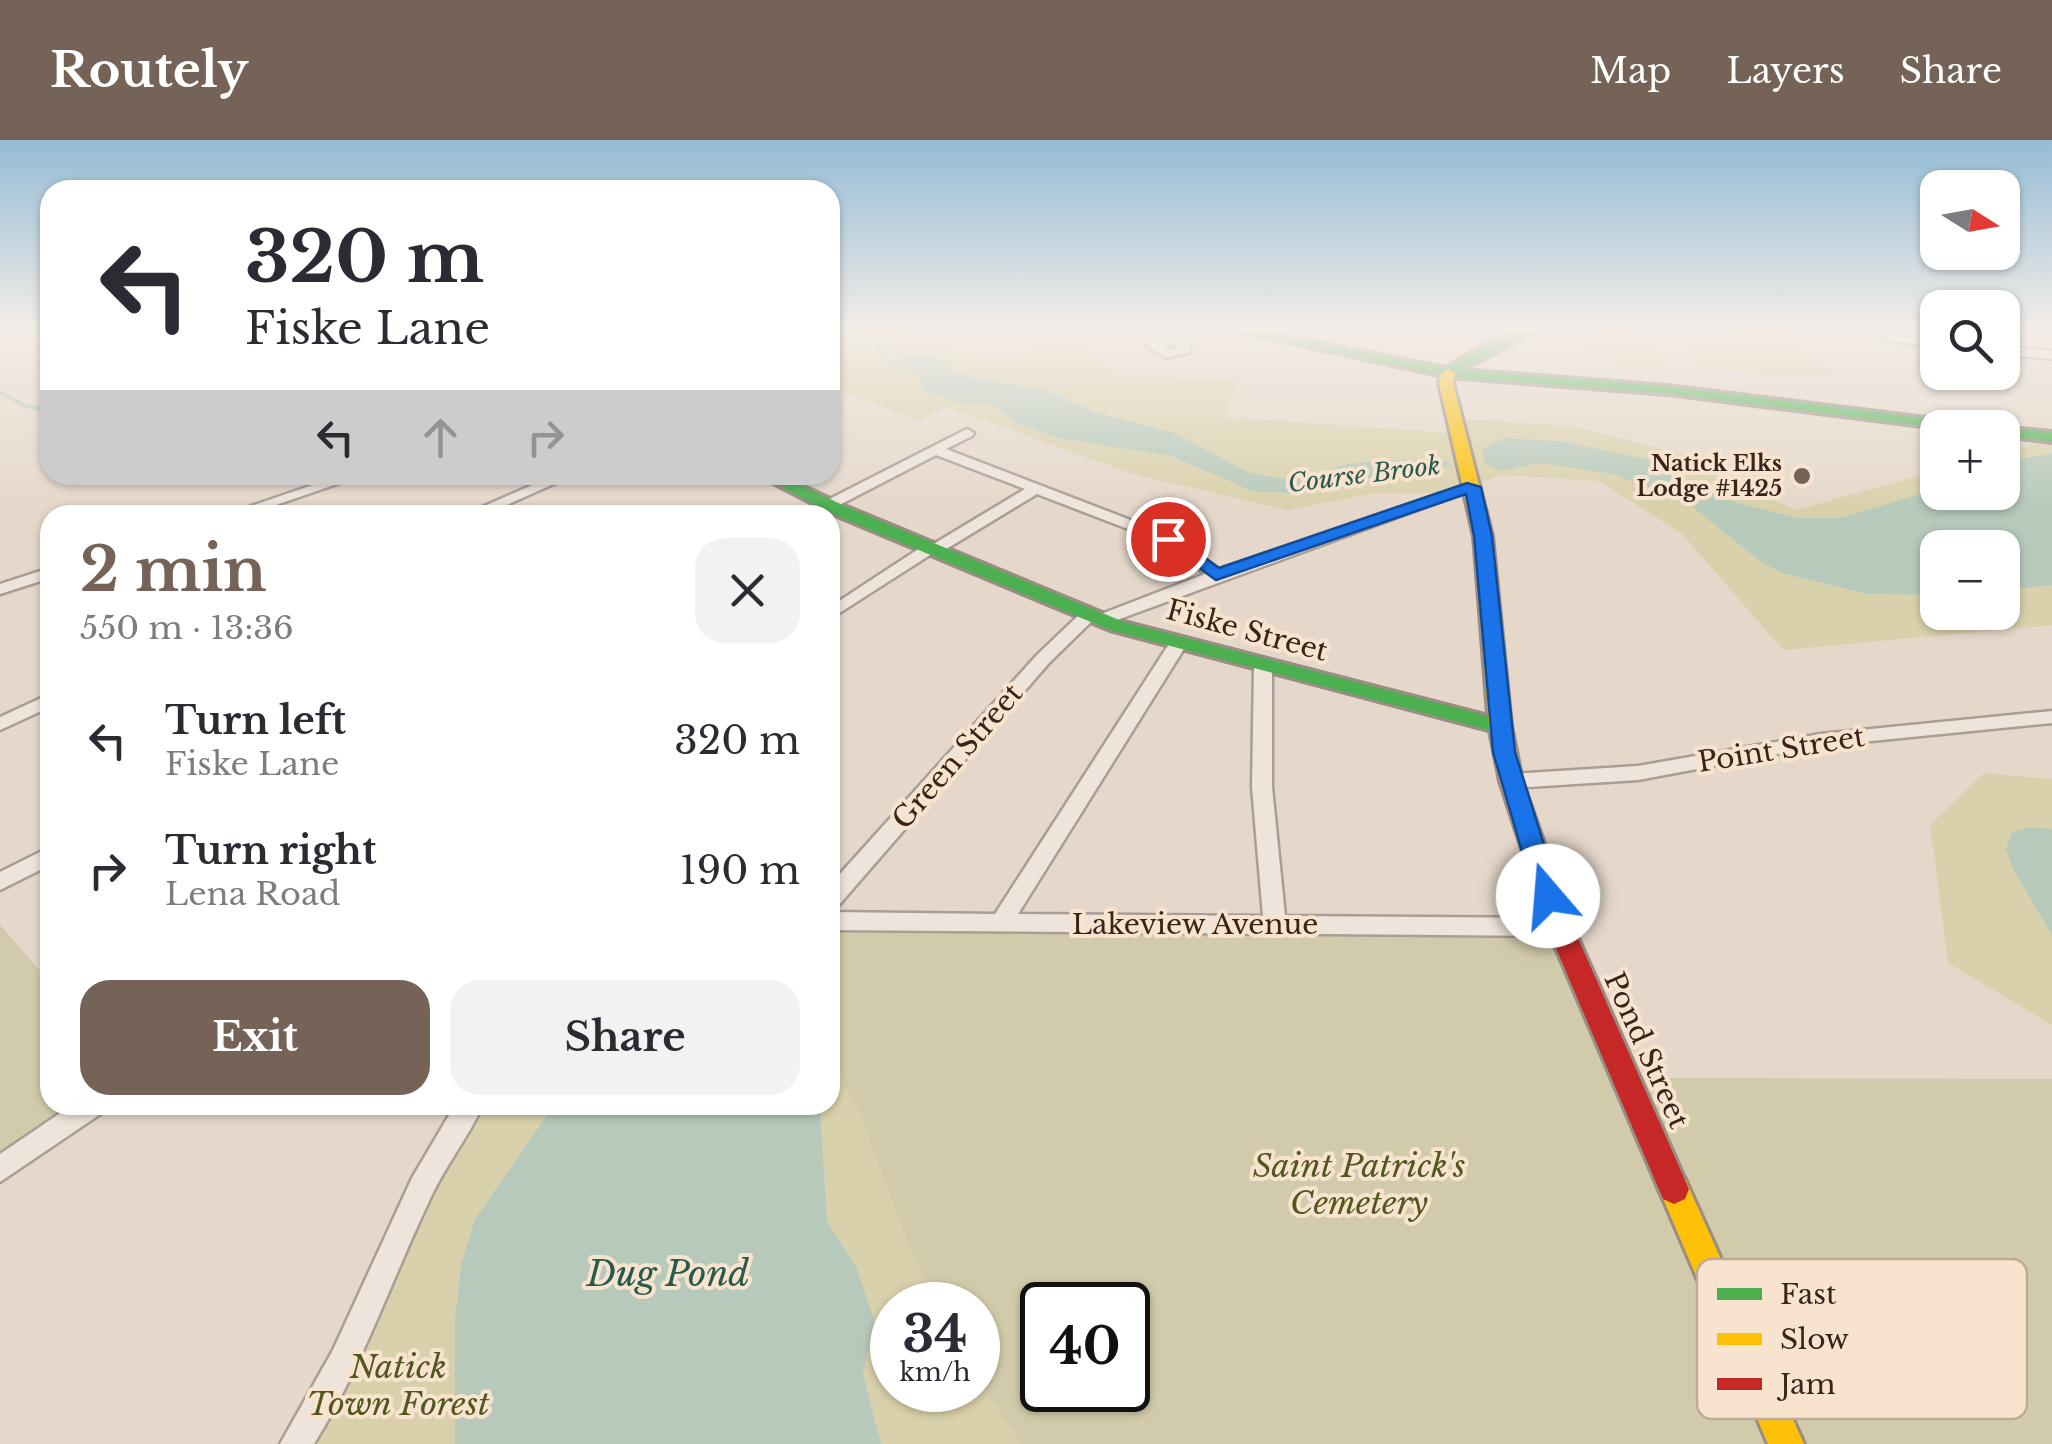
<!DOCTYPE html>
<html lang="en">
<head>
<meta charset="utf-8">
<style>
	:root { --surface:#fff; --page:#f2f2f3; --text:#2b2b33; --muted:#7c7c81; --accent:#756358 }
	body { margin:0; font-family:"Libre Baskerville",serif; background:var(--page); color:var(--text); height:100vh; display:flex; flex-direction:column; font-size:38px; white-space:nowrap }
	* { box-sizing:border-box; margin:0 }
	p { font-size:32px; color:var(--muted) }
	.icon { flex:none; width:55px; height:55px; fill:none; stroke:currentColor; stroke-width:2; stroke-linecap:round; stroke-linejoin:round }
	.map { position:relative; flex:1; overflow:hidden }
	.sheet { position:absolute; left:40px; top:365px; width:800px; height:610px; display:flex; flex-direction:column; background:var(--surface); border-radius:30px; box-shadow:0 2px 8px #0004 }
	.sheet>* { flex:none }
	.guide { position:absolute; left:40px; top:40px; width:800px; height:305px; border-radius:30px; box-shadow:0 2px 8px #0004; background:#fff; color:var(--text); overflow:hidden }
	.needle { width:65px; rotate:101deg }
	.controls { position:absolute; left:1920px; top:30px; display:grid; gap:20px }
	.controls a { display:grid; place-items:center; width:100px; height:100px; border-radius:20px; background:var(--surface); box-shadow:0 2px 8px #0004; font-size:50px }
	.speed { position:absolute; left:870px; top:1142px; display:flex; gap:20px; font-size:50px; font-weight:700; text-align:center }
	.speed>* { display:grid; place-content:center; width:130px; height:130px; border-radius:50%; background:var(--surface); box-shadow:0 2px 8px #0004; line-height:1 }
	.speed small { font-size:25px; font-weight:400 }
	.speed .limit { border:5px solid #111; border-radius:15px; background:#fff; color:#111 }
	.pin { position:absolute; display:grid; place-items:center; width:85px; height:85px; color:#fff; margin:-42px; border:5px solid #fff; border-radius:50%; box-shadow:0 2px 10px #0007 }
	.me { position:absolute; width:110px; margin:-55px; rotate:342deg; stroke-linejoin:round; filter:drop-shadow(0 0 8px #0008) }
	.turn { display:flex; align-items:center; gap:35px; height:210px; padding:0 40px; font-size:45px }
	.turn .icon { width:130px; height:130px; stroke-width:2.5 }
	.turn b { display:block; font-size:70px; line-height:85px }
	.lanes { display:flex; align-items:center; height:95px; padding:0 40px; background:#0003; justify-content:center; gap:50px; direction:ltr }
	.lanes .off { opacity:.35 }
	.round { display:grid; place-items:center; flex:none; width:105px; height:105px; border-radius:30px; background:var(--page) }
	.overview { display:flex; align-items:center; justify-content:space-between; height:170px; padding:0 40px }
	h1 { font-size:60px; font-weight:800; line-height:75px; color:var(--accent) }
	.action { display:flex; gap:20px; margin-top:auto; padding:20px 40px }
	.action a { flex:1; height:115px; border-radius:30px; background:var(--accent); color:#fff; font-size:40px; font-weight:800; line-height:115px; text-align:center }
	.action a+a { background:var(--page); color:var(--text) }
	ul { padding:0; list-style:none }
	li { display:flex; align-items:center; gap:30px; height:130px; padding:0 40px }
	li div { flex:1 }
	li b { display:block; font-size:38px }
	li em { font-style:normal }
	header { display:flex; align-items:center; gap:60px; box-sizing:border-box; height:140px; padding:0 50px; background:var(--accent); color:#fff }
	header strong { font-size:48px }
	nav { display:flex; gap:55px; margin-inline-start:auto; font-size:35px }
	.map>svg:first-child { display:block }
	.green { fill:#d9d1ab; fill-rule:evenodd }
	.cemetery { fill:#d2cbab; fill-rule:evenodd }
	.water { fill:#b6c9ba }
	.lines { fill:none; stroke-linecap:round; stroke-linejoin:round }
	.stream { stroke:#b6c9ba; stroke-width:4 }
	.street-casing { stroke:#aa9d94; stroke-width:5 }
	.fast-casing { stroke:#998d84; stroke-width:6 }
	.slow-casing { stroke:#998d84; stroke-width:6 }
	.jam-casing { stroke:#998d84; stroke-width:6 }
	.street { fill:#ede5dc; fill-rule:evenodd }
	.fast { fill:#4caf50; fill-rule:evenodd }
	.slow { fill:#ffc107; fill-rule:evenodd }
	.jam { fill:#c62828; fill-rule:evenodd }
	.route { fill:#1a73e8; stroke:#114b97; stroke-width:2.5 }
	.poi-dot { fill:#756358; stroke:#f8e4ce; stroke-width:4 }
	.labels { text-anchor:middle; stroke-width:8; stroke-linejoin:round; paint-order:stroke }
	.far-poi-label { font-size:22px; font-weight:bold; fill:#39241b; stroke:#f8e4ce; text-anchor:end }
	.far-water-label { font-size:25px; font-style:italic; fill:#295a4e; stroke:#f8e4ce }
	.street-label { font-size:28px; fill:#39241b; stroke:#f8e4ce }
	.near-park-label { font-size:32px; font-style:italic; fill:#525720; stroke:#f8e4ce }
	.near-water-label { font-size:35px; font-style:italic; fill:#295a4e; stroke:#f8e4ce }
	.key { fill:#f8e4ce; stroke:#bfaa98; stroke-width:2.5 }
	.key-label { font-size:28px; fill:#39241b }
</style>
</head>
<body>
<header>
<strong>Routely</strong>
<nav><a>Map</a><a>Layers</a><a>Share</a></nav>
</header>
<div class="map">
<svg width="2052" height="1304" viewBox="0 0 2052 1304">
	<rect width="100%" height="100%" fill="#e5d8ca"/>
	<path class="green" d="M830,188h73l13,15 86,16 48,-16 32,4 33,29 123,3 -13,38 242,17 -4,-15 109,7 113,29 110,55 142,-39 1,21h64l1,-39 49,-13v185l-269,25 -101,-116 -83,-53 -98,-6 -45,18h-81l-87,17 -152,-35 -189,-68 -28,13 -89,-33zM1938,408h64v64h-64z
		M1603,188c26,0 46,13 65,31v4c-6,2 -10,6 -16,7 -18,4 -61,-14 -70,-28l18,-8z
		M1730,188l65,1 8,8 -7,9c10,13 34,14 37,31l-105,-5 -30,-6 -10,-8 -1,-12h51l2,-3z
		M1984,633l68,6v246l-104,-62 -18,-138z
		M830,917l28,51 48,130 30,67h-44v85h86v-9l43,63h-140l-18,-70 12,-51 -19,-57 -29,-44 -7,-117h10z
		M470,965h84l-79,114 -14,46 -6,54v125h-159z"/>
	<path class="cemetery" d="M830,781l730,6 67,151 425,1v365h-1031l-43,-63v-76h-42l-30,-67 -48,-129 -28,-52zM1042,1165h86v85h-86z
		M0,785l50,57v123h20l-70,47z"/>
	<path class="water" d="M908,216l26,1 20,14 21,7 71,12 48,22 81,21 72,39 19,4 29,4 53,-16 39,-4h55l11,5 -10,2 -2,9 -6,2h-37l-97,16 -49,-3 -80,-35 -114,-18 -42,-15 -21,-18 -42,-3 -28,-11 -4,-12 -32,-16z
		M1504,298l63,4 91,20 27,18 52,23 61,15h43l76,-23 20,-11 1,8h64l1,-31 49,-7v131l-49,5 -1,-42h-64l-1,47 -70,-1 -85,-21 -22,-12 -70,-56 -77,-31 -73,-11 -39,8 -17,-8 -1,-14z
		M2030,687l22,2v106l-39,-66 -7,-20 6,-17z
		M554,965h266l7,117 29,44 19,57 -12,51 18,70h-426v-125l6,-54 14,-46z"/>
	<g class="lines">
		<path class="stream" d="M848,188l-10,6 39,9 7,16 10,4
			M0,252l25,14 25,4"/>
		<g class="street-casing">
			<path id="street" d="M927,188h41l-23,6z
				M1888,195l50,5v7l-54,-7 -2,-2z
				M1172,197l16,4 3,11 -24,6 -20,-12zM1172,204l8,4 -11,2 -6,-3z
				M2002,207l50,4v8l-50,-5z
				M967,289l7,4 -2,3 -26,13 226,87 47,33 249,-85 12,3 -374,137 -6,1 -8,-4 -43,42 -211,243 -8,2v-23l207,-230 45,-43 6,-1 8,5 109,-42 -43,-32 -125,-48 -99,60 -8,1 -100,64v-12l93,-61 9,-1 93,-56 -89,-34 -116,60h-18l2,-3z
				M342,335h21l-116,40h-22z
				M555,335h19l-90,40h-20z
				M50,428v10l-50,16v-10z
				M1178,499l9,5 -169,270 245,2 -11,-129 2,-121 9,-5 9,5v121l13,129 275,2 8,3 3,6 -3,6 -8,3 -730,-6v-18l165,2 174,-270z
				M50,554v13l-50,23v-13z
				M2052,571v12l-231,23 -183,34 -127,8 -10,-7 10,-7 127,-8 183,-32z
				M50,707v18l-50,25v-18z
				M72,965h34l-4,8 -102,69v-28z
				M455,965h28c-15,33 -38,61 -53,94 -39,82 -68,168 -116,245h-34l53,-94 79,-172z"/>
		</g>
		<g class="fast-casing">
			<path id="fast" d="M1222,188h24l200,40c28,-18 62,-40 96,-40l-80,42 206,16 307,38 7,4h-44l-270,-34 -220,-17z
				M2002,287l50,5v10l-50,-6v-8h-4z
				M758,335h21l68,32 277,115 376,97 11,7 -11,7 -390,-103 -275,-115z"/>
		</g>
		<g class="slow-casing">
			<path id="slow" d="M1448,229l7,4 -2,10 39,153 19,190 11,55 26,74 -4,6h-16l-4,-6 -24,-74 -11,-55 -15,-190 -35,-153 2,-10z
				M1674,1034l11,5 119,265h-36l-109,-255 4,-10z"/>
		</g>
		<g class="jam-casing">
			<path id="jam" d="M1536,706l8,3 4,6 25,72 116,262 -4,10 -11,5 -11,-5 -116,-272 -23,-72 4,-6z"/>
		</g>
		<use href="#street" class="street"/>
		<use href="#fast" class="fast"/>
		<use href="#slow" class="slow"/>
		<use href="#jam" class="jam"/>
	</g>
	<linearGradient id="sky" x2="0" y2="1"><stop stop-color="#94bcd6"/><stop offset="0.51" stop-color="#f3ede7"/><stop offset="1" stop-color="#f3ede7" stop-opacity="0"/></linearGradient>
	<rect width="2052" height="370" fill="url(#sky)"/>
	<path class="route" d="M1467,343l14,4 11,49 23,216 45,144 -4,6h-17l-4,-6 -42,-144 -19,-216 -8,-42 -250,86 -57,-41 15,-4 45,33z"/>
	<circle class="poi-dot" cx="1802" cy="336" r="10"/>
	<g class="labels">
		<g class="far-poi-label">
			<text x="1782" y="331">Natick Elks<tspan x="1782" dy="25">Lodge #1425</tspan></text>
		</g>
		<g class="far-water-label">
			<text transform="translate(1364 334) rotate(-7)" y="9">Course Brook</text>
		</g>
		<g class="street-label">
			<text transform="translate(1247 490) rotate(15)" y="10">Fiske Street</text>
			<text transform="translate(1781 609) rotate(-9)" y="10">Point Street</text>
			<text transform="translate(957 616) rotate(-49)" y="10">Green Street</text>
			<text x="1195" y="794">Lakeview Avenue</text>
			<text transform="translate(1647 910) rotate(66)" y="10">Pond Street</text>
		</g>
		<g class="near-park-label">
			<text x="1359" y="1037">Saint Patrick's<tspan x="1359" dy="37">Cemetery</tspan></text>
			<text x="398" y="1238">Natick<tspan x="398" dy="37">Town Forest</tspan></text>
		</g>
		<g class="near-water-label">
			<text x="668" y="1146">Dug Pond</text>
		</g>
	</g>
	<rect x="1697" y="1119" width="330" height="160" rx="15" class="key"/>
	<rect x="1717" y="1148" width="45" height="12" fill="#4caf50"/>
	<rect x="1717" y="1193" width="45" height="12" fill="#ffc107"/>
	<rect x="1717" y="1238" width="45" height="12" fill="#c62828"/>
	<g class="key-label">
		<text x="1780" y="1164">Fast</text>
		<text x="1780" y="1209">Slow</text>
		<text x="1780" y="1254">Jam</text>
	</g>
</svg>
<div class="controls">
<a><svg class="needle" viewBox="-14 -14 28 28"><path d="M0-13l5 13h-10z" fill="#e53935"/><path d="M0 13l5-13h-10z" fill="#7c7c81"/></svg></a>
<a><svg class="icon" aria-label="search" viewBox="0 0 24 24"><circle cx="10" cy="10" r="6"/><path d="M15 15l6 6"/></svg></a>
<a>+</a>
<a>−</a>
</div>
<div class="speed"><div>34<small>km/h</small></div><div class="limit">40</div></div>
<div class="pin" style="left:1168px;top:399px;background:#d93025"><svg class="icon" aria-label="arrive" viewBox="0 0 24 24"><path d="M6 21V4h12l-3 4 3 4H6"/></svg></div>
<svg class="me" style="left:1548px;top:756px" viewBox="-20 -20 40 40"><circle r="19" fill="#fff"/><path d="M0-13L10 11 0 6-10 11z" fill="#1a73e8"/></svg>
<div class="guide">
<div class="turn"><svg class="icon" aria-label="left" viewBox="0 0 24 24"><path d="M17 20v-9H6M10 6l-5 5 5 5"/></svg><div><b>320 m</b>Fiske Lane</div></div>
<div class="lanes"><svg class="icon" aria-label="left" viewBox="0 0 24 24"><path d="M17 20v-9H6M10 6l-5 5 5 5"/></svg><svg class="icon off" aria-label="ahead" viewBox="0 0 24 24"><path d="M12 20V5M6 11l6-6 6 6"/></svg><svg class="icon off" aria-label="right" viewBox="0 0 24 24"><path d="M7 20v-9h11M14 6l5 5-5 5"/></svg></div>
</div>
<section class="sheet">
<div class="overview"><div><h1>2 min</h1><p>550 m · 13:36</p></div><a class="round"><svg class="icon" aria-label="close" viewBox="0 0 24 24"><path d="M6 6l12 12M18 6L6 18"/></svg></a></div>
<ul>
<li><svg class="icon" aria-label="left" viewBox="0 0 24 24"><path d="M17 20v-9H6M10 6l-5 5 5 5"/></svg><div><b>Turn left</b><p>Fiske Lane</p></div><em>320 m</em></li>
<li><svg class="icon" aria-label="right" viewBox="0 0 24 24"><path d="M7 20v-9h11M14 6l5 5-5 5"/></svg><div><b>Turn right</b><p>Lena Road</p></div><em>190 m</em></li>
</ul>
<div class="action"><a>Exit</a><a>Share</a></div>
</section>
</div>
</body>
</html>
